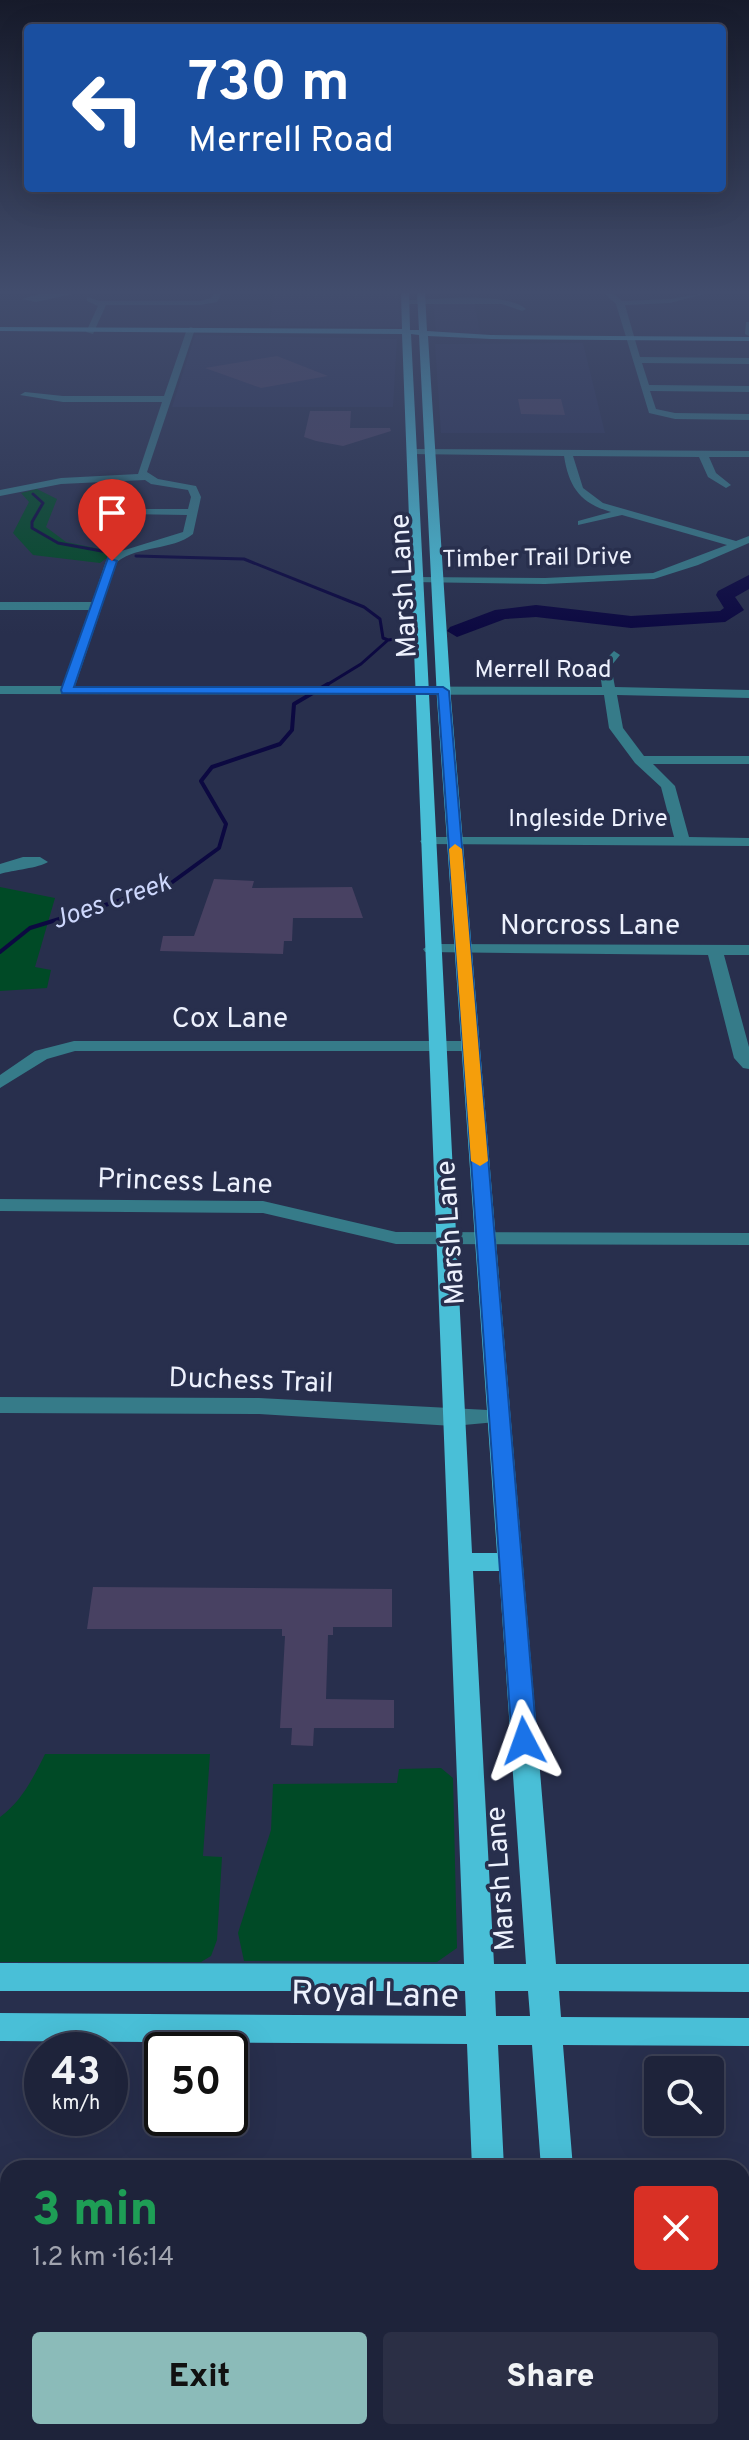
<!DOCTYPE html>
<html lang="en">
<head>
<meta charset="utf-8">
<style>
	:root { --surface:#1e233a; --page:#2b2f45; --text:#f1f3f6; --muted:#a1a4af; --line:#3c4054; --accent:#8bbbb9 }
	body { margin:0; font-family:Overpass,sans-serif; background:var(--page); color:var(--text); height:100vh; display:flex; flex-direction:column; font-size:30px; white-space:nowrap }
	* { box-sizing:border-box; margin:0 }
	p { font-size:26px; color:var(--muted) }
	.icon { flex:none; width:44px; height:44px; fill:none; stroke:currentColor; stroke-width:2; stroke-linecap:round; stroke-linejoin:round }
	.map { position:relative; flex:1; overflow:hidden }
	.drawer { position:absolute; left:0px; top:2160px; width:750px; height:280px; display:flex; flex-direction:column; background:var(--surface); border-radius:24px 24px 0 0; box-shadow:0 8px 32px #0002,0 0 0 2px var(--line) }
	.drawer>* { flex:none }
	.guide { position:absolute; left:24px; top:24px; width:702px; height:168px; border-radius:8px; box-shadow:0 8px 32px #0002,0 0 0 2px var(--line); background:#1a4fa0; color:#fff; overflow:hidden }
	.buttons { position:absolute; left:644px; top:2056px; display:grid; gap:16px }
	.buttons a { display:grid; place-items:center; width:80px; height:80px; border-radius:8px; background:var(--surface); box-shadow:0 8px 32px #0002,0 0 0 2px var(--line); font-size:40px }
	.speed { position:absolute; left:24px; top:2032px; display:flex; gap:16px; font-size:40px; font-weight:700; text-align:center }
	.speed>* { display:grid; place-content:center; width:104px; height:104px; border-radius:50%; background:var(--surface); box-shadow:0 8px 32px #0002,0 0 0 2px var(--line); line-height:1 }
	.speed small { font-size:20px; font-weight:400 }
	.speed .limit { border:4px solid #111; border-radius:12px; background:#fff; color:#111 }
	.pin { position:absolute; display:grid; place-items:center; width:68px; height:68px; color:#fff; margin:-82px -34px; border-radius:50% 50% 50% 0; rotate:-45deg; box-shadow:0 0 8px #0007 }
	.pin .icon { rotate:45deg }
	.me { position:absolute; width:88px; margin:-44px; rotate:356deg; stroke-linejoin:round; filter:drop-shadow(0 0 6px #0008) }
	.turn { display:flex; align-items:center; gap:28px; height:168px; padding:0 32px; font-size:36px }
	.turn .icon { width:104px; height:104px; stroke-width:2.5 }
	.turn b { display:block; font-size:56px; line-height:68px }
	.round { display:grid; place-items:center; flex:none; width:84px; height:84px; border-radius:8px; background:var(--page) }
	.overview { display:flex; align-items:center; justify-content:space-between; height:136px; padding:0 32px }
	h1 { font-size:48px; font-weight:800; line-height:60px; color:#1e9e55 }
	.button { display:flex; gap:16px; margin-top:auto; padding:16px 32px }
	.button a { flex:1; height:92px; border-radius:8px; background:var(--accent); color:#111; font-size:32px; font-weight:800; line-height:92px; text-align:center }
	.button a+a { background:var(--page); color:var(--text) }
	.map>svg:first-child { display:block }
	.built { fill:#2d3459 }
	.green { fill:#004a26 }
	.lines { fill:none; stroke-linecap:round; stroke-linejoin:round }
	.stream-far1 { stroke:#0c0941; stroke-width:3 }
	.stream { stroke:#0c0941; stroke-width:4 }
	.river { fill:#0c0941; fill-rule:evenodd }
	.building { fill:#484162 }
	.minor { fill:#367b89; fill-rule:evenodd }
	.major { fill:#49bfd7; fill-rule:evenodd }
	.route { fill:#1a73e8; stroke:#114b97; stroke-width:2 }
	.slow { fill:#f59e0b }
	.labels { text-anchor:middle; stroke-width:7; stroke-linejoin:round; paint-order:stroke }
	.far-street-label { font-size:24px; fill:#edf1fd; stroke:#282f4d }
	.far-water-label { font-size:26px; font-style:italic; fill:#cdd7fc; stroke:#282f4d }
	.street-label { font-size:28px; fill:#edf1fd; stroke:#282f4d }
	.near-street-label { font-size:34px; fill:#edf1fd; stroke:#282f4d }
</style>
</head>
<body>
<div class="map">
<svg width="749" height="2440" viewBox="0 0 749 2440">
	<rect width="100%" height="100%" fill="#282f4d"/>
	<path class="built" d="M274,293h124l3,34 -132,-1z
		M433,303h41l7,32 -45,-4z
		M195,335l202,4 -4,68h-221z
		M583,343l22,90h-164l-6,-89z"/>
	<path class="green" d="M37,489l20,10 -11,28 20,15 49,10 -15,11 -67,-8 -20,-22 16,-31 -8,-9z
		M0,887l55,11 -20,69 16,3 -4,18 -47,3z
		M45,1754h165l-7,102 19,1 -5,83 -6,16 -10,6h-201v-145c22,-16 33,-39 45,-63z
		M441,1768l12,10 4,170 -20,14 -193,-1 -6,-28 33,-103 2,-46 124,-1 2,-14z"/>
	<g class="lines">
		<path class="stream-far1" d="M33,494l10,9 -11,19v6l26,15 49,9
			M136,556l108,3 120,48 16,12 3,19 5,2
			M325,686l36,-22 27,-24 14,-2"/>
		<path class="stream" d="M0,952l30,-24 137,-42 52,-38 7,-24 -25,-43 11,-14 68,-23 12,-14 2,-26 34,-20"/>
		<path class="river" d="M749,575v14l-14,8 9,13 -19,12 -94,6 -95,-11 -31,2 -48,18 -10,-6 3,-4 45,-17 41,-5 95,11 89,-5 4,-3 -8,-13 2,-4z"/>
	</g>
	<path class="building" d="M277,356l51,20 -67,12 -56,-20z
		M518,399h43l4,16 -44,-1z
		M310,411h41l-1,17h40l1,3 -48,15 -27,-5 -12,-4z
		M214,879l40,2 -2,7 100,-1 11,31h-70l-1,23h-8l-1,13 -123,-3 3,-15h31z
		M93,1587l299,2v38h-59v8h-5l-2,64 68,1v28h-80l-1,18 -22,-1 1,-17h-12l5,-92h-3v-7h-195z"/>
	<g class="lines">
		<path class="minor" d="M42,293h35l-41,9 -14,-3z
			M214,293h8l-5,9 -17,3h-94l-13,29 -7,-2 12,-26 -11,-5v-4l13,4h100l11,-3z
			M604,293h8l10,8 48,-2 37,-6 -37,10 -45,2 15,52 109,1v6l-107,-1 7,22 100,1v6l-99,-1 6,18 19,4 74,1v6l-74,-1 -26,-6 -33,-109z
			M406,300c28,0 100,-9 120,9l-4,2 -20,-7h-99z
			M746,322h3v14l-4,-2z
			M191,327l4,2 -48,143 11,7 38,7 5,11 -8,37c-22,17 -54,11 -76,28l-42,124 527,1 -3,-21 15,-15 6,4 -9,11 4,21 134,3v8l-132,-3 6,33 21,28h105v8h-96l22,22 14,51 60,1v8l-327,-2 -2,-3 7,-4h247l-13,-50 -26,-24 -26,-35 -5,-33 -604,-1v-8h62l27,-76h-89v-8h92l14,-41 9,-8 68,-21 4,-17 -63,-1 -4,-1v-4h68l3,-12 -3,-7 -37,-6 -6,-4 -84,4 -61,12v-6l61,-12 77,-4 24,-72h-99l-43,-7 5,-3 38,4h101l23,-67z
			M412,449l337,2v6h-40l7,16 15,12 -5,3 -18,-11 -9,-20 -126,-1 10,32 20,15 133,38 13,-5v7l-51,22 -44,14 -109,5 -133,-2 -2,-2 6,-3 129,1 108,-5 74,-28 -105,-30 -44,10v-4l33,-9c-31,-9 -42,-25 -47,-56l-155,-2z
			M23,857h17l8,5c-9,6 -35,8 -48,12v-10z
			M431,944l318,1v10h-25l25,92v22l-6,-1 -9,-10 -26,-103 -283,-3 -2,-3z
			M74,1041h397l9,5 -9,5h-396l-28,8 -47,29v-13l35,-24z
			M0,1199l263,2 133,31 353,1v12l-353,-1 -133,-31 -263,-2z
			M0,1397l259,1 248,13 3,5 -3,5 -54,5 -194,-12 -259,-1z"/>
		<path class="major" d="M401,293h8l1,37h9l-2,-37h8l2,38 64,4 258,2v4l-258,-2 -63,-3 23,363 105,1265h193v28l-190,-1 2,26 188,1v28l-186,-1 10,123h-32l-9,-123h-34l6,123h-32l-5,-124 -467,-3v-28l466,3 -1,-25h-465v-28l464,1 -62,-1630 -402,-3v-4l402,2zM411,334l8,1 18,364 60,854h-25zM473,1571h26l27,393h-32zM495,1991h33l2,25h-34z
			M484,2432h36v8h-36z
			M559,2432h36v8h-36z"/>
	</g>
	<linearGradient id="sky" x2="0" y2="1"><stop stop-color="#161a2a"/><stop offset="0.46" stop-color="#424d6d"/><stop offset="1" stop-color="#424d6d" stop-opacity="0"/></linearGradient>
	<rect width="749" height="634" fill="url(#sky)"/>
	<path class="route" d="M108,558l9,3 -43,126h369l6,4 88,1050 -4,7 -9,3 -8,-3 -4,-7 -74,-1047 -376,-1 -1,-3z"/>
	<path class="slow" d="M455,844l7,5 26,312 -8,5 -9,-5 -22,-312z"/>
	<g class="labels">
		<g class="far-street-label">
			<text transform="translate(537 557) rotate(-1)" y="8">Timber Trail Drive</text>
			<text x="543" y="677">Merrell Road</text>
			<text x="588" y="826">Ingleside Drive</text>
		</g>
		<g class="far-water-label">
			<text transform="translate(111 900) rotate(-19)" y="9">Joes Creek</text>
		</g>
		<g class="street-label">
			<text transform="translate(402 586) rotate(-93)" y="10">Marsh Lane</text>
			<text x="590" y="934">Norcross Lane</text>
			<text x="230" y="1027">Cox Lane</text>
			<text transform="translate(185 1180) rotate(2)" y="10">Princess Lane</text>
			<text transform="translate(449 1233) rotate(-94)" y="10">Marsh Lane</text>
			<text transform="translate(251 1379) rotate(2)" y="10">Duchess Trail</text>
			<text transform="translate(499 1879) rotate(-94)" y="10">Marsh Lane</text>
		</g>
		<g class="near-street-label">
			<text transform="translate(375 1993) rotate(1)" y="12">Royal Lane</text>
		</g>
	</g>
</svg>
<div class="buttons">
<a><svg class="icon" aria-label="search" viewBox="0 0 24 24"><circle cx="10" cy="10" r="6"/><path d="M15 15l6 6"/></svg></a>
</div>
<div class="speed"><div>43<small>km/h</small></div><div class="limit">50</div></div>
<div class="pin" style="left:112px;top:561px;background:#d93025"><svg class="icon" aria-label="arrive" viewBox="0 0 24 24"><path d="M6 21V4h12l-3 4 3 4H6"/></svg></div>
<svg class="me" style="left:524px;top:1741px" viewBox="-20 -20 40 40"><path d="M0-17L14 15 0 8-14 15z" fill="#1a73e8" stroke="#fff" stroke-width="4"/></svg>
<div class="guide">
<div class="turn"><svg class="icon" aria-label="left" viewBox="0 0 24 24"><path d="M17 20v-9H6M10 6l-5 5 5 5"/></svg><div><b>730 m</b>Merrell Road</div></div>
</div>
<section class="drawer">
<div class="overview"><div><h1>3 min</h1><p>1.2 km · 16:14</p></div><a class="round" style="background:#d93025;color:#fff"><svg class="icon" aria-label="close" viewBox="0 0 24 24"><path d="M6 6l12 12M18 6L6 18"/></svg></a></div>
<div class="button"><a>Exit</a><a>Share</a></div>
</section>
</div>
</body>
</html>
